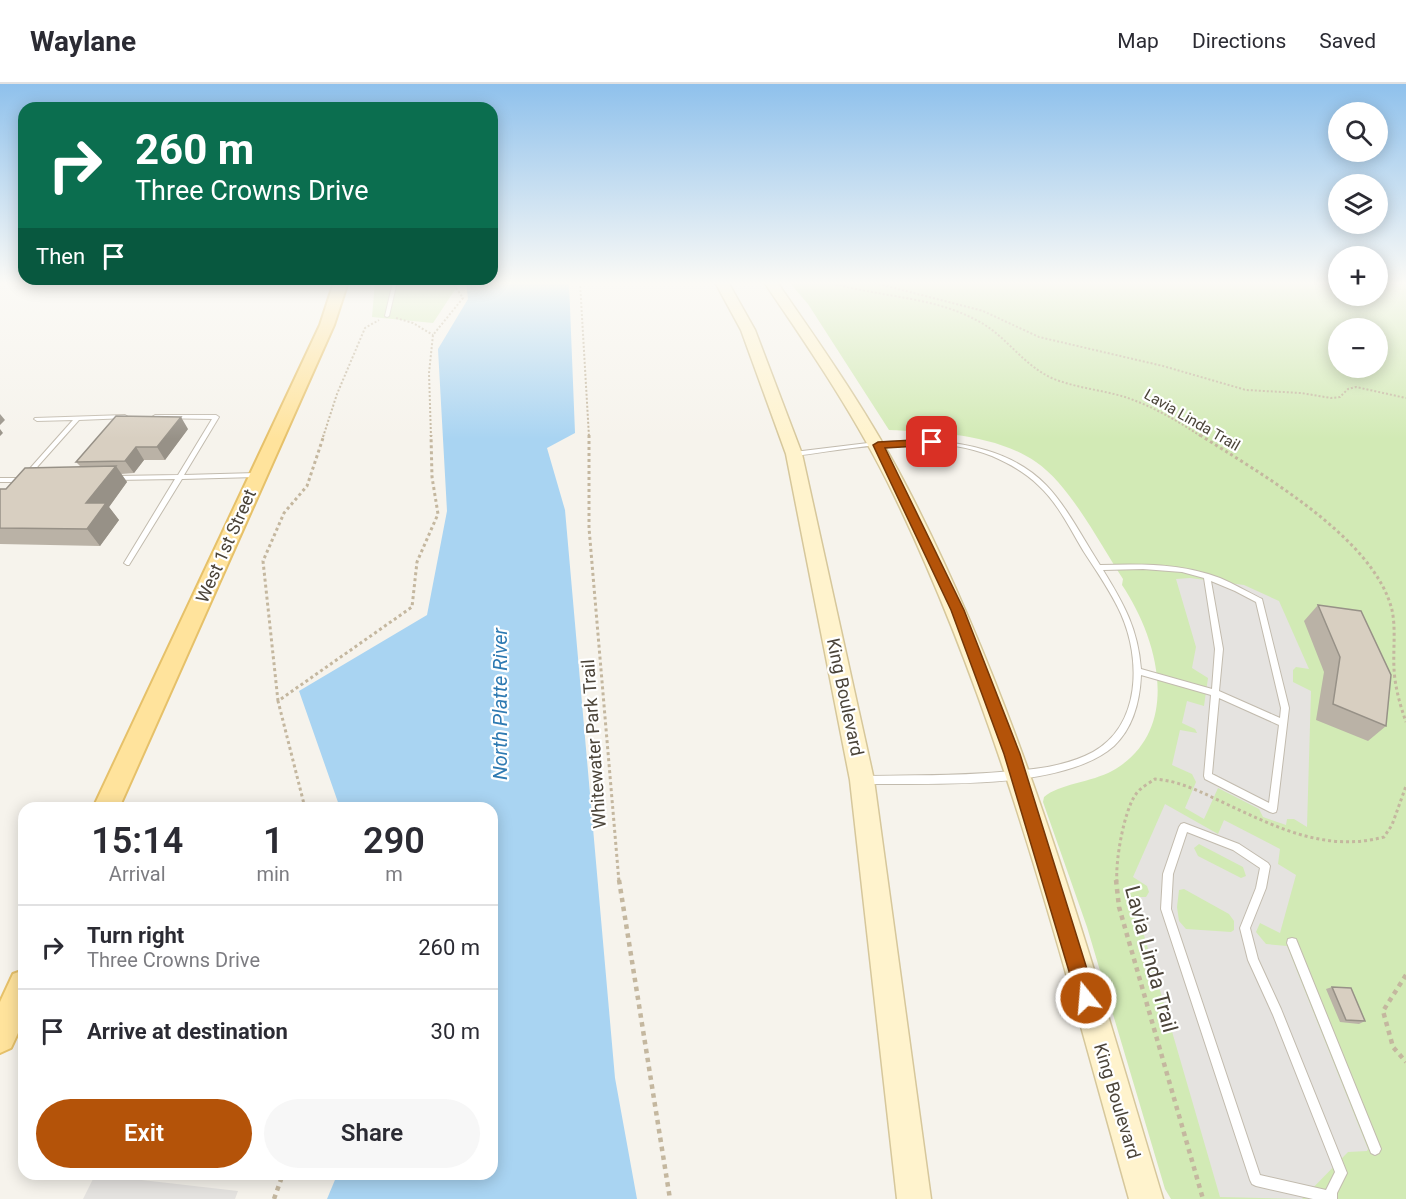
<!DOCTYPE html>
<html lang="en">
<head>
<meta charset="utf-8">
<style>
	:root { --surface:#fff; --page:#f7f7f7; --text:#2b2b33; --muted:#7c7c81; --line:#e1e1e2; --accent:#b45309 }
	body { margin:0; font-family:Roboto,sans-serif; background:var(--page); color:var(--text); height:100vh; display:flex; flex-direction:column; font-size:22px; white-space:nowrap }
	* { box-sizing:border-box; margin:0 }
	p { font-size:20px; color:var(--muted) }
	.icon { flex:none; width:33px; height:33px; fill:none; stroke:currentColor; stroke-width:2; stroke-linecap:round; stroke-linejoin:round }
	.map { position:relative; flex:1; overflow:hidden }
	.drawer { position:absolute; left:18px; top:718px; width:480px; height:378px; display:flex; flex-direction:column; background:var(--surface); border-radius:18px; box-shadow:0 3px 15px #0003 }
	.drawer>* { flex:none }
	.banner { position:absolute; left:18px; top:18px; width:480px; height:183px; border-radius:18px; box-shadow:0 3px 15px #0003; background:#0b6e4f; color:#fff; overflow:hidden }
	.fabs { position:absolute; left:1328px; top:18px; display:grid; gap:12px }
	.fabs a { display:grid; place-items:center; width:60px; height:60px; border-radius:50%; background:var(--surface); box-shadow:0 3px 15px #0003; font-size:30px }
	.pin { position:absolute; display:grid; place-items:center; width:51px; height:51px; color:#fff; margin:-26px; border-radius:12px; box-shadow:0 3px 9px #0006 }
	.me { position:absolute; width:66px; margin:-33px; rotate:343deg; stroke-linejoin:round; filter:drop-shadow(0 0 4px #0008) }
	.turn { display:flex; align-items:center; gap:21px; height:126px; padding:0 18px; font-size:27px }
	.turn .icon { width:78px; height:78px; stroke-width:2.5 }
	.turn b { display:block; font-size:42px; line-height:51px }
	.then { display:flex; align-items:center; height:57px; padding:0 18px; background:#0003; gap:12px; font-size:22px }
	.eta { display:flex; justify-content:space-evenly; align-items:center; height:102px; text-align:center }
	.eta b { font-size:36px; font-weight:600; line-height:42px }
	.cta { display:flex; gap:12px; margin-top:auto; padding:12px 18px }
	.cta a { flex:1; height:69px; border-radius:36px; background:var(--accent); color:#fff; font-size:24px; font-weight:600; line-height:69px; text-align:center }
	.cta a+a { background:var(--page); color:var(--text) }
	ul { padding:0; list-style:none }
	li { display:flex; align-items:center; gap:18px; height:84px; padding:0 18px; border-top:2px solid var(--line) }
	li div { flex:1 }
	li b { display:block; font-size:22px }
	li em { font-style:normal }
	header { display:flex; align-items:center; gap:36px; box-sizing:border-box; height:84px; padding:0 30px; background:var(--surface); border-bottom:2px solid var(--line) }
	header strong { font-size:28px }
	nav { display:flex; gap:33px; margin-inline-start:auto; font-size:21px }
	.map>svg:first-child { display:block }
	.green { fill:#d2eab5; fill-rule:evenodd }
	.parking { fill:#e5e3e0; fill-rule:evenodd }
	.water { fill:#a9d4f2 }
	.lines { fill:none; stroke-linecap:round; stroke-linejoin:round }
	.lane-casing { stroke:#c2bbae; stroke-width:2 }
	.secondary-casing { stroke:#d6c79b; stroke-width:3 }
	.primary-casing { stroke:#e6c16a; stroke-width:4 }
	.path-far2 { stroke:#c4b79f; stroke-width:2; stroke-dasharray:2 2; stroke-linecap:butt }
	.path-far1 { stroke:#c4b79f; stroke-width:3; stroke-dasharray:3 3; stroke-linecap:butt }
	.path { stroke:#c4b79f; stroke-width:4.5; stroke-dasharray:4.5 4.5; stroke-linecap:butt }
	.lane { fill:#fff; fill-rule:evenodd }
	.secondary { fill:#fff3cd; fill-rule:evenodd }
	.primary { fill:#ffe39c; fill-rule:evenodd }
	.wall { fill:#bab2a6 }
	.shaded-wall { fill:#979187 }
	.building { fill:#d8cfc1; stroke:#979187; stroke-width:1.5 }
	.route { fill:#b45309; stroke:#753606; stroke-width:1.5 }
	.labels { text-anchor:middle; stroke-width:4.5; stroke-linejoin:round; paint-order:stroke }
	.far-street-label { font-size:15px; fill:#4b4439; stroke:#fff }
	.street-label { font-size:18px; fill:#4b4439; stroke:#fff }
	.water-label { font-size:20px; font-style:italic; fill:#2e7ab2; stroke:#fff }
	.near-street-label { font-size:21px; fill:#4b4439; stroke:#fff }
</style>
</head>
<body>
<header>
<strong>Waylane</strong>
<nav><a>Map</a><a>Directions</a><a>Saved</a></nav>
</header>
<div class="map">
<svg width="1406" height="1115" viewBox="0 0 1406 1115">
	<rect width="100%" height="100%" fill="#f6f3ec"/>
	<path class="green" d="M375,198h85l-27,41 -61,-6z
		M789,198h549v14h39v-14h29v917h-235l-6,-10 -78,-262 -44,-125 1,-5c15,-13 48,-15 68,-26 71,-40 47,-131 10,-186l1,-6c-23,-35 -53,-94 -87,-117 -41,-28 -100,-30 -147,-32l-81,-126zM1338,244h39v40h-39z"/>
	<path class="parking" d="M1190,494l54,7 35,16 30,68 -13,-2 -3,3v12l18,9 -4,136 -13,-8h-7l-1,6 -23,-8 -4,-8 -41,-21 -14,31 -19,-11 11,-26 -4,-8 -20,-9 8,-35 17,3 -2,-4 -13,-6 5,-22 17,5 4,-28 -16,-10 4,-21 -20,-68z
		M1165,720l53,30 6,-14 56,29 -2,15 18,11 -16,58 -20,-10 -4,9 10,12 21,2 81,203 -1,2 -19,1 -46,47 -82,-2 -87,-300h13l3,-5 -2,-6 -14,-9zM1199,760l44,23 3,9 -5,2 -43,-22 -4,-8zM1184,805l45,25 5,7v9l-3,2 -45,-3 -7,-8 -2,-14 2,-17z
		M95,1091h3l140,16 -3,8h-152z"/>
	<path class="water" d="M466,198h103l6,151 -28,15 18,62 50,568 22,121h-310l10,-24 155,-1v-366h-152l-41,-117 128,-76 20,-104 -9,-162 30,-50z"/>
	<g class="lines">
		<g class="lane-casing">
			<path id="lane" d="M393,198h4l-8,34 -2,1 -2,-1z
				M125,331l3,2 -1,1 -48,2 -49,55h-4l-1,-1 48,-54 -36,1 -3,-2 1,-1z
				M155,331h61l3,2 -35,58 73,-2 3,2 -3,2 -75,2 -53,86h-2l-3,-2 51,-84 -59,1 -3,-2 3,-2 62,-1 34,-56 -59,-1 -1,-1z
				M919,356c45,2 94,11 127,45 22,23 37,54 54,80 41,-1 81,-2 120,13 14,6 28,14 42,21l27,109 -12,101 -1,3 -3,1 -3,-1 -65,-33 -1,-3 7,-81 -70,-20c-1,26 -8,53 -27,71 -51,45 -183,37 -250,38l-3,-1 -1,-3 1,-3 3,-1c45,-1 91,0 136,-4 31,-2 65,-5 93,-20 48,-27 48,-93 28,-138 -10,-22 -24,-42 -37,-62 -14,-23 -26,-49 -46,-67 -13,-13 -30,-22 -46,-29 -62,-25 -134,-8 -198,0l-3,-2 3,-2 74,-9zM1143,485l39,3 22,6 11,71 -3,40 -71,-20c-3,-40 -17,-65 -38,-99zM1211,497l24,10 21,11 25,106 -1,10 -61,-27 4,-42zM1219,614l60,27 -10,78 -57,-29z
				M0,394h23l3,2 -3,2h-23z
				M1184,739l55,21 29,19 2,3 -4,22 -16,40 8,31 23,50 66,164 -10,20v6h-24l-57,-13 -4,-2 -2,-4 -89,-271 2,-35 16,-47 2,-3zM1187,748l46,18 27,18 -4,20 -16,40 8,32 25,55 62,157 -9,18 -66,-15 -89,-266 2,-35z
				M1292,854l4,1 85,210 -2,4 -4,2 -4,-2 -84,-210 1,-4z"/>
		</g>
		<g class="secondary-casing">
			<path id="secondary" d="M715,198h13l27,48 47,124 72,326 57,419h-34l-47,-419 -64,-326 -45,-124z
				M764,198h13c48,69 96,138 134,213 114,222 180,466 252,704h-34c-67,-238 -127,-480 -235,-704 -36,-75 -83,-144 -130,-213z"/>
		</g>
		<g class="primary-casing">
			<path id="primary" d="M334,198h14l-14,43 -215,483h-26l227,-483z
				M24,886v50l-13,28 -11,5v-51l13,-28z"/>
		</g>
		<path class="path-far2" d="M580,198l9,155
			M828,198c49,15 105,14 150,39 29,15 45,45 76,58 23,9 48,11 71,18 27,9 53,24 77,40
			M871,198l112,29 56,26 124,29 83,24 55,3 30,5 9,-1 8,-8 8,-2 50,11
			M396,234l17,5 20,12
			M323,353l14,-43 28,-66 14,-8
			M431,353l-2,-64 4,-38 30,-37 -11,-16"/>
		<path class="path-far1" d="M589,351v93l30,354
			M1200,351c59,38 174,102 192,175 4,19 1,39 2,59 1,18 6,36 12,53
			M278,617l-15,-140 21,-48 23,-27 17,-51
			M305,724l-27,-107 134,-94 5,-45 21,-48 -6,-37 -1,-42
			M1117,798c-2,-20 7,-72 19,-88 4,-6 13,-11 19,-15 24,2 44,12 65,22 54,25 104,52 164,36l8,-12 14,-39"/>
		<path class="path" d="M619,796l51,319
			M1116,796l3,27 84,292
			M1406,891l-23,36 10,36 13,15
			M274,1115l9,-25"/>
		<use href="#lane" class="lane"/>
		<use href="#secondary" class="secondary"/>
		<use href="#primary" class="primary"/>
	</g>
	<path class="wall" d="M188,345l-23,31h-21l-10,13 -13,1 6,8 -18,25 10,13 -19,26 -100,-2v-55h6l74,-23 -4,-4z
		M1318,521l68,121 -18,15 -52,-21 8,-48 -20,-51z
		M1332,903l33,34 -6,3 -19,-2 -14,-33z"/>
	<path class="shaded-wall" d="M0,330l5,6 -5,5z
		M181,333l7,12 -23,31 -8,-13z
		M0,345l3,4 -3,3z
		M136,363l8,13 -10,13 -9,-12z
		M116,382l11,16 -18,25 10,13 -19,26 -13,-17 -1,-26z"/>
	<path class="building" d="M116,332l65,1 -24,30h-21l-11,14 -49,1z
		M116,382l-30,37h20l-19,26 -87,-1v-39h6l19,-21z
		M1318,521l43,6 30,64 -5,51 -53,-22 7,-47z
		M1332,903l19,1 14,33 -19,-1z"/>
	<linearGradient id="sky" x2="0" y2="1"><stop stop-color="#8fc1ec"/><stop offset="0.56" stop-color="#fbfaf6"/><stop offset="1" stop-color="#fbfaf6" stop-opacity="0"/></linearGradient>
	<rect width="1406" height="355" fill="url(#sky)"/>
	<path class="route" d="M932,355l3,1v5l-50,3 79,162 56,144 76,244 -3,7 -7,2 -6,-2 -3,-7 -73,-244 -53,-144 -78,-165 5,-3z"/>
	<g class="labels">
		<g class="far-street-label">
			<text transform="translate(1192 336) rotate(30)" y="5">Lavia Linda Trail</text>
		</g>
		<g class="street-label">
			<text transform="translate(226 462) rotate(-66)" y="6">West 1st Street</text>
			<text transform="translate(845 613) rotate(78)" y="6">King Boulevard</text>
			<text transform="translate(594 660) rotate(-94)" y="6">Whitewater Park Trail</text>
			<text transform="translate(1117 1017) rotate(73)" y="6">King Boulevard</text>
		</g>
		<g class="water-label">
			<text transform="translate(500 620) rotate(-90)" y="7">North Platte River</text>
		</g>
		<g class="near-street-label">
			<text transform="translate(1151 875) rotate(75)" y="7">Lavia Linda Trail</text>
		</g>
	</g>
</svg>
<div class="fabs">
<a><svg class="icon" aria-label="search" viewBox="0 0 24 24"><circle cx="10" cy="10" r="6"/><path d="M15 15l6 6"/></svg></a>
<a><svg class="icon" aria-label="layers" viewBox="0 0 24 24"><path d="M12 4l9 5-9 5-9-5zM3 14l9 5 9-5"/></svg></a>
<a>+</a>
<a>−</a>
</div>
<div class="pin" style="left:932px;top:358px;background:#d93025"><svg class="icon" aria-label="arrive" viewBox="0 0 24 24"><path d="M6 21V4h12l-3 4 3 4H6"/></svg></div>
<svg class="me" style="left:1086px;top:914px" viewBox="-20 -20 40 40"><circle r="17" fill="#b45309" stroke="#fff" stroke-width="3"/><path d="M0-11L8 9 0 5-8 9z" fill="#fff"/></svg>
<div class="banner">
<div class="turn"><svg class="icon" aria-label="right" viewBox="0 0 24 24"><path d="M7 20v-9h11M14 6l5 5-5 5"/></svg><div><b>260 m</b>Three Crowns Drive</div></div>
<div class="then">Then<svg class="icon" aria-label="arrive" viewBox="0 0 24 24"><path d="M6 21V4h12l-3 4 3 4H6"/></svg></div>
</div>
<section class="drawer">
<div class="eta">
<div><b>15:14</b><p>Arrival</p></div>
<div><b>1</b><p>min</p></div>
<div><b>290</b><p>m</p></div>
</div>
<ul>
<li><svg class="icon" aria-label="right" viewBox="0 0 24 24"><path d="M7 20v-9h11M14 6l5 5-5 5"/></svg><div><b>Turn right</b><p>Three Crowns Drive</p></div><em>260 m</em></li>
<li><svg class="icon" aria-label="arrive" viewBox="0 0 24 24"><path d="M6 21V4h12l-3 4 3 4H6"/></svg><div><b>Arrive at destination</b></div><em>30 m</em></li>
</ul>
<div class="cta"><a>Exit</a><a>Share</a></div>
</section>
</div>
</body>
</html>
